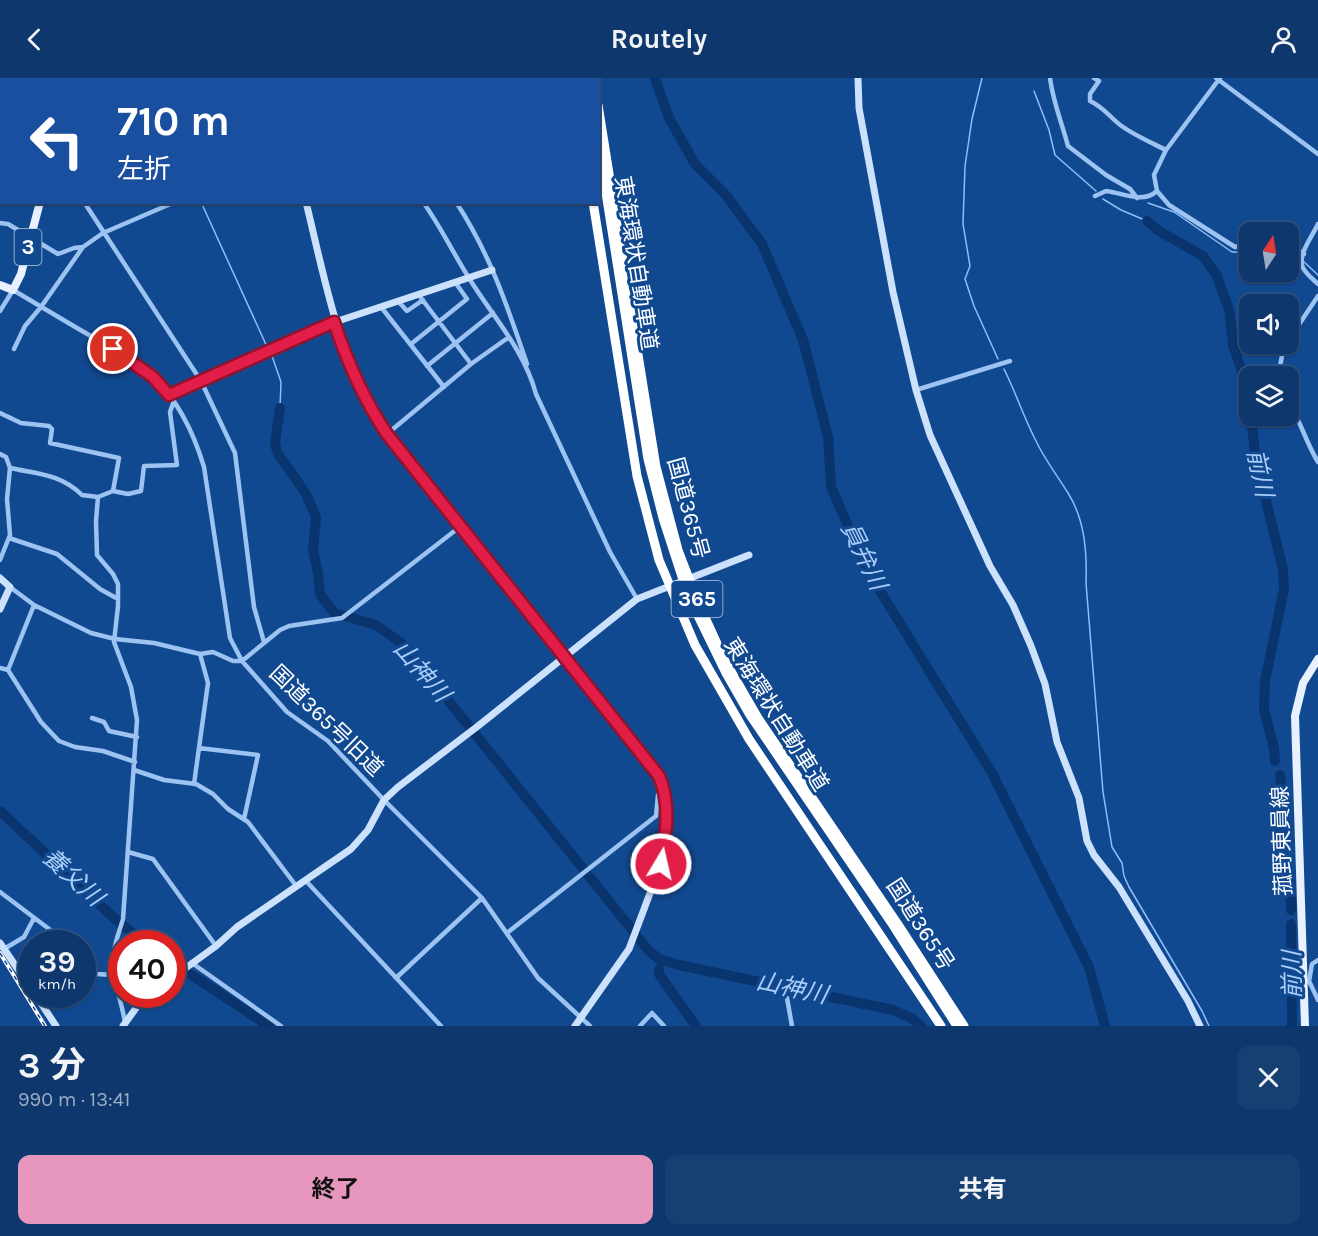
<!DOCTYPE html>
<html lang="ja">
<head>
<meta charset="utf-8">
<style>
	:root { --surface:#0d376d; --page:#163f72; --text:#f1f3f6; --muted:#9aacc2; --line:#2d5180; --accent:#e797bd }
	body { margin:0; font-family:Karla,"Noto Sans JP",sans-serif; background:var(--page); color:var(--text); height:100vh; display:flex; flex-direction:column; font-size:22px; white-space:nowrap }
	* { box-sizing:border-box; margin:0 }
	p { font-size:20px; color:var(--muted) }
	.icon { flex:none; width:33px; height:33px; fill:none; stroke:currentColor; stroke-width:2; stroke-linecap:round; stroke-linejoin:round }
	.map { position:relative; height:948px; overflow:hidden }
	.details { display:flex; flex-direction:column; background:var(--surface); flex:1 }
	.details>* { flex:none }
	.hud { position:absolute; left:0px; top:0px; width:600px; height:126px; box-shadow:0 2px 4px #0004,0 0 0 2px var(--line); background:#1a4fa0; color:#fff; overflow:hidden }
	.needle { width:39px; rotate:12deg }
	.fabs { position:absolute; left:1239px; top:144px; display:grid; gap:12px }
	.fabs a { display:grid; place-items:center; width:60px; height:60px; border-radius:12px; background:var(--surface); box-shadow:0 2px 4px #0004,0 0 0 2px var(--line); font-size:30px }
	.speed { position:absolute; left:18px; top:852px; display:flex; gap:12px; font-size:30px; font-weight:700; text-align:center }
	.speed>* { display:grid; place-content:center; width:78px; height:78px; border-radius:50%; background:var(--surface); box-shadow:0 2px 4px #0004,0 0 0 2px var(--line); line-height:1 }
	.speed small { font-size:15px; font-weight:400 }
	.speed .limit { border:9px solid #d22; background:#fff; color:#111 }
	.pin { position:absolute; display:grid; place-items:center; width:51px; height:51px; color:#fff; margin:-26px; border:3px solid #fff; border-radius:50%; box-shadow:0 2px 6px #0007 }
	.me { position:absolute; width:66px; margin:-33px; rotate:9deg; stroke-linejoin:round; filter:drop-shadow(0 0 4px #0008) }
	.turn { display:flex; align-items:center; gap:21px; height:126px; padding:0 18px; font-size:27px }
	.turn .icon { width:78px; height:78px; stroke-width:2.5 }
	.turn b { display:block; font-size:42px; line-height:51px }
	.round { display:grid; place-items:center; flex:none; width:63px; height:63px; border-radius:12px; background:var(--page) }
	.overview { display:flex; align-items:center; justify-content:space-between; height:102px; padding:0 18px }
	h1 { font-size:36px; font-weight:700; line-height:45px }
	.primary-button { display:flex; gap:12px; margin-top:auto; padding:12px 18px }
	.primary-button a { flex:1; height:69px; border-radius:12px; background:var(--accent); color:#111; font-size:24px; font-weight:700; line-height:69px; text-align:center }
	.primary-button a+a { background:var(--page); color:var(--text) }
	header { display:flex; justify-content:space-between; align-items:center; height:78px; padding:0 18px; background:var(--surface); font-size:27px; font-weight:700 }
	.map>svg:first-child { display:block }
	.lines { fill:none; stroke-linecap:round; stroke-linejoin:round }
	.stream { stroke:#8ebef6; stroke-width:1.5 }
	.river { stroke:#0a346d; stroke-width:10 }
	.street { stroke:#9dc3f2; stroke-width:4.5 }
	.secondary { stroke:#cce1fc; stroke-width:7 }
	.primary { stroke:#e8f1ff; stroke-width:8 }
	.highway { stroke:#fff; stroke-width:9 }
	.rail-casing { stroke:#fff; stroke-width:4 }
	.rail { stroke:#114991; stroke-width:1.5; stroke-dasharray:4.5; stroke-linecap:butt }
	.highway-bridge { stroke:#fff; stroke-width:9 }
	.route-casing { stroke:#92132f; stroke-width:15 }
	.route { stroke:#e11d48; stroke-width:10 }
	.labels { text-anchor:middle; stroke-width:6; stroke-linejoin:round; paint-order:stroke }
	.shield { fill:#114991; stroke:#b8c8de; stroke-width:1.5 }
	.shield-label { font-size:21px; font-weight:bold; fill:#fff }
	.street-label { font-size:22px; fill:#fff; stroke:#114991 }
	.water-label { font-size:24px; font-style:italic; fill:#a9cef9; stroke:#114991 }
</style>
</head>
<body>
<header><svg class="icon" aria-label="back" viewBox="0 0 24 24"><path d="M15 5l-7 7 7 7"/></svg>Routely<svg class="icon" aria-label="person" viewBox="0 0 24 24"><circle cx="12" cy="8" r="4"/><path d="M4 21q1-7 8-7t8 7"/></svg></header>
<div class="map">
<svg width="1318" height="948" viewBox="0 0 1318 948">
	<rect width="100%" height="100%" fill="#114991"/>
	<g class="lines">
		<path class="stream" d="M12,0l1,2
			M982,0l-10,41 -7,47 -2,58 7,42 -5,13 9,27 24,53
			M1034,13l15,39 6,25 41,36
			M1103,121l18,11 26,11
			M201,124l67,147
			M1148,125l26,9 58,40h8l10,-5
			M1288,171l12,9
			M1303,183l15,14
			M271,275l10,29 -1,26
			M1004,291c12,24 20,49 32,72 9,19 21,34 32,52 17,27 19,59 18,90l17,209 9,55 10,16 2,13 5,11 73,124 7,15"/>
		<path class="river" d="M655,0l14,40 26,46 30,30 37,50 41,96 25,97 3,50 38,86 123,200 97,194 16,59
			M1147,143l12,10 44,25 13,18 13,35 4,36 15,45 8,71 27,108 1,20 -19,92 -1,28 10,39 1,13
			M280,330l-5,35 2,9 29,42 10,23 -3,33 5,23 2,21 14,19 42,12 28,20 245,306 10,8 20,6 214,45 20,9 8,7
			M1280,697l1,12 -1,31 3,37 7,26 1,29
			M0,733l114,107 32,26
			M1291,846l1,102
			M172,884l97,64
			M659,891v5l37,52"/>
		<path class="street" d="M19,0l1,2
			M316,0l2,2
			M354,0l2,2
			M417,0l1,2
			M1050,0c3,24 12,45 18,68l38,29 24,14 7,9
			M1094,0l5,3 -9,13v7c15,7 20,17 33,26 13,9 29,16 43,23l54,-72
			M1216,0l102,76
			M61,2l1,-2
			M272,2l3,-2
			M326,2l2,-2
			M400,2l3,-2
			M0,64h2
			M1157,113l12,14 66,42 15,-4
			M1095,118l11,-5c17,2 37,13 51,0l-3,-16 12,-25
			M84,124l117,179 34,72 19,154 10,35
			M423,124c18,25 30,51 46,76 23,38 55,71 67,116l74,158 27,47
			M456,124c34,52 51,103 71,162
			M0,145l8,1 50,30 16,-6 9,-1
			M1318,146c-5,11 -19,29 -16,41 1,7 11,14 16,19
			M1288,166l16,10
			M418,216l53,70
			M398,223l9,10 16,-11
			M381,229l63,80
			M0,233l13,-21c27,16 55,33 83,49 19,12 40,23 57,38 26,24 41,57 51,90l26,171 12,23 45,51 41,29 56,59 98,98 56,80 52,48
			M1288,263l30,-45
			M411,266l56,-45 -12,-17
			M14,271l11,-23 16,-19 42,-60 20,-14 72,-31
			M427,288l66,-53
			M1278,298l4,-20 5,-12
			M916,312l94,-29
			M1288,324c13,19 18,41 30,60
			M0,335l21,10 28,3 3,3 -2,14 69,15 -6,33
			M387,356l84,-70 38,-27
			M0,376l6,3 4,11 -3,31 3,36 -10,25
			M10,390c28,6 51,6 72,27l16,2 -2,24 1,34 16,19 5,10v22l-4,36 17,45 6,33 -14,199c-4,14 -10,27 -10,42 0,21 9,41 12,62
			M98,419l15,-6 15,3 13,-3 3,-25 33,-1 -7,-53 4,-11
			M9,460l48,16 43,35 18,10
			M10,509l24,18 57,28 24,6 39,4 46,11 13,-2 20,9h9l38,-31 9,-4 53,-8 119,-92
			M0,590l8,2 33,52 18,19 16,6 28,4 32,11
			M8,592l26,-65
			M92,640l12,4 5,9 28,6
			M199,670l59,7 -14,64
			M134,692l30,10 32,4 17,10 15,15 20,13 49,65
			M194,706l14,-101 -8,-29
			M128,774l25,7 63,87
			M306,803l135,145
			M0,814l69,52
			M507,855l149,-117 2,-21 4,-7
			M4,871l20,-12 10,-19
			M82,879l14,17 18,1
			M192,885l89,63
			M396,900l86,-80
			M1304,903h5l3,-17 6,-4
			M1309,903l9,19
			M787,920l5,28
			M640,948l12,-13 12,13"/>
		<path class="secondary" d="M244,0l1,2
			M858,0l1,30 34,184 23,98 14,45 60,131 23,39 18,41 14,38 12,58 22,56 8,43 7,14 25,32 69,114 12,25
			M306,124c20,82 33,161 81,232l272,342 8,26 -2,37 -4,25 -32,85 -54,77
			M169,317l166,-73 157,-52
			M0,500l10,9 -10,22
			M0,865l32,47
			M172,900l44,-32 21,-19 114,-78 17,-19 16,-30 14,-13 80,-61 159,-127 112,-44
			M35,916l21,32
			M123,948l16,-22 10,-10"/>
		<path class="primary" d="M93,2l1,-2
			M0,207l13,5 8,-16 19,-72
			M1305,948l-10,-310 8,-33 15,-24"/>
		<path class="highway" d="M574,0l1,2
			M588,0l1,2
			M598,27l58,362 22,83 20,52 27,59 33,57 141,208 65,100
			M593,124l44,274 22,84 36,85 54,94 192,287"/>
		<g class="rail-casing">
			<path id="rail" d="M0,875l45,73"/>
		</g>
		<use href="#rail" class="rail"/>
		<path class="highway-bridge" d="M598,64l50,317 15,59 25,77 38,78 24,42 143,210 64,101"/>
	</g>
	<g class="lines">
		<g class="route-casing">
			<path id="route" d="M113,271l40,28 16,18 165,-73c13,39 30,78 53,112l272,342c12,28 7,58 2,88"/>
		</g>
		<use href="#route" class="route"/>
	</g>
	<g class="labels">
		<g class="shield">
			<rect x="14.5" y="151" width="27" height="36" rx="4.5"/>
			<rect x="671.5" y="503" width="51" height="36" rx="4.5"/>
		</g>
		<g class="shield-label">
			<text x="28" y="176">3</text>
			<text x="697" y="528">365</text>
		</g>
		<g class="street-label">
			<text transform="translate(637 185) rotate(81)" y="8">東海環状自動車道</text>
			<text transform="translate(689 430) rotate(75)" y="8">国道365号</text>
			<text transform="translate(777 636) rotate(58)" y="8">東海環状自動車道</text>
			<text transform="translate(327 642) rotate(44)" y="8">国道365号旧道</text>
			<text transform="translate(1281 763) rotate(-92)" y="8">菰野東員線</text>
			<text transform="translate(921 846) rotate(57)" y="8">国道365号</text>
		</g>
		<g class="water-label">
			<text transform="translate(1260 395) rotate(78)" y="8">前川</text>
			<text transform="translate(864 478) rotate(64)" y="8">員弁川</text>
			<text transform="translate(422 593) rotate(49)" y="8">山神川</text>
			<text transform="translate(73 799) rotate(42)" y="8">養父川</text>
			<text transform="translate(1292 897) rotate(-91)" y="8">前川</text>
			<text transform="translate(792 910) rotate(12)" y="8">山神川</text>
		</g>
	</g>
</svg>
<div class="fabs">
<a><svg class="needle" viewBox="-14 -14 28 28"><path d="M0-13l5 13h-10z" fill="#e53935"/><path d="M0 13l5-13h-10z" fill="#9aacc2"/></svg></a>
<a><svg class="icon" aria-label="sound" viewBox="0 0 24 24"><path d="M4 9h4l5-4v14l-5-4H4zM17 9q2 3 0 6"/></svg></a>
<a><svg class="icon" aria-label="layers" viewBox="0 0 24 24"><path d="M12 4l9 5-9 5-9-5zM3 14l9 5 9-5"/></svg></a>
</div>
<div class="speed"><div>39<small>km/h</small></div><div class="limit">40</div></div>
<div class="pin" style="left:113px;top:271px;background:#d93025"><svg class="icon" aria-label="arrive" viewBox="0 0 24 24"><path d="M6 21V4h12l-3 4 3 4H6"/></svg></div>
<svg class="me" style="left:661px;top:786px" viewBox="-20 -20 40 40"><circle r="17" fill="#e11d48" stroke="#fff" stroke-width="3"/><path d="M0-11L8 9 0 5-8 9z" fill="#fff"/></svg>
<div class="hud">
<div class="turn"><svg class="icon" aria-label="left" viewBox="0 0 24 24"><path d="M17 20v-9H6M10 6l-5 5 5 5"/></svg><div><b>710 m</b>左折</div></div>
</div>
</div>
<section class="details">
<div class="overview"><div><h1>3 分</h1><p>990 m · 13:41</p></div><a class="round"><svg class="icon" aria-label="close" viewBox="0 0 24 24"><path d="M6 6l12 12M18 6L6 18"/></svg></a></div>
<div class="primary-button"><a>終了</a><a>共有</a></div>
</section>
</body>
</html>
